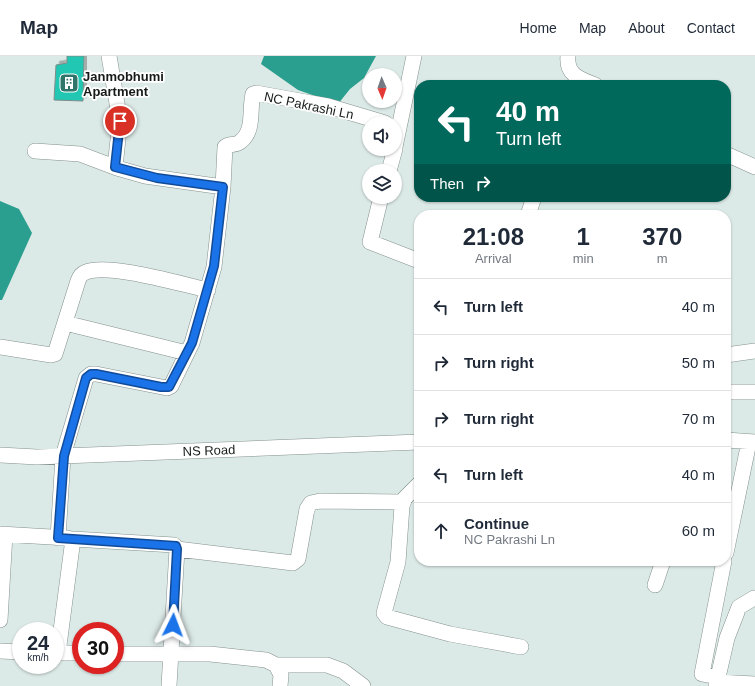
<!DOCTYPE html>
<html lang="en">
<head>
<meta charset="utf-8">
<style>
	:root { --surface:#fff; --page:#f2f2f3; --text:#1f2937; --muted:#747a83; --line:#e0e1e3 }
	body { margin:0; font-family:Helvetica,sans-serif; background:var(--page); color:var(--text); height:100vh; display:flex; flex-direction:column; font-size:15px; white-space:nowrap }
	* { box-sizing:border-box; margin:0 }
	p { font-size:13px; color:var(--muted) }
	.icon { flex:none; width:22px; height:22px; fill:none; stroke:currentColor; stroke-width:2; stroke-linecap:round; stroke-linejoin:round }
	.map { position:relative; flex:1; overflow:hidden }
	.drawer { position:absolute; left:414px; top:154px; width:317px; height:356px; display:flex; flex-direction:column; background:var(--surface); border-radius:16px; box-shadow:0 1px 3px #0004 }
	.drawer>* { flex:none }
	.top-card { position:absolute; left:414px; top:24px; width:317px; height:122px; border-radius:16px; box-shadow:0 1px 3px #0004; background:#00695c; color:#fff; overflow:hidden }
	.needle { width:26px; rotate:178deg }
	.controls { position:absolute; left:362px; top:12px; display:grid; gap:8px }
	.controls a { display:grid; place-items:center; width:40px; height:40px; border-radius:50%; background:var(--surface); box-shadow:0 1px 3px #0004; font-size:20px }
	.speed { position:absolute; left:12px; top:566px; display:flex; gap:8px; font-size:20px; font-weight:700; text-align:center }
	.speed>* { display:grid; place-content:center; width:52px; height:52px; border-radius:50%; background:var(--surface); box-shadow:0 1px 3px #0004; line-height:1 }
	.speed small { font-size:10px; font-weight:400 }
	.speed .limit { border:6px solid #d22; background:#fff; color:#111 }
	.pin { position:absolute; display:grid; place-items:center; width:34px; height:34px; color:#fff; margin:-17px; border:2px solid #fff; border-radius:50%; box-shadow:0 1px 4px #0007 }
	.me { position:absolute; width:44px; margin:-22px; rotate:3deg; stroke-linejoin:round; filter:drop-shadow(0 0 3px #0008) }
	.turn { display:flex; align-items:center; gap:14px; height:84px; padding:0 16px; font-size:18px }
	.turn .icon { width:52px; height:52px; stroke-width:2.5 }
	.turn b { display:block; font-size:28px; line-height:34px }
	.then { display:flex; align-items:center; height:38px; padding:0 16px; background:#0003; gap:8px; font-size:15px }
	.eta { display:flex; justify-content:space-evenly; align-items:center; height:68px; text-align:center }
	.eta b { font-size:24px; font-weight:600; line-height:28px }
	ul { padding:0; list-style:none }
	li { display:flex; align-items:center; gap:12px; height:56px; padding:0 16px; border-top:1px solid var(--line) }
	li div { flex:1 }
	li b { display:block; font-size:15px }
	li em { font-style:normal }
	header { display:flex; align-items:center; gap:24px; box-sizing:border-box; height:56px; padding:0 20px; background:var(--surface); border-bottom:1px solid var(--line) }
	header strong { font-size:19px }
	nav { display:flex; gap:22px; margin-inline-start:auto; font-size:14px }
	.map>svg:first-child { display:block }
	.water { fill:#2a9f90 }
	.building { fill:#20c7b4; stroke:#7f8c89; filter:url(#shadow) }
	.lines { fill:none; stroke-linecap:round; stroke-linejoin:round }
	.minor-casing { stroke:#84918e; stroke-width:16 }
	.minor { stroke:#fff; stroke-width:15 }
	.route-casing { stroke:#114b97; stroke-width:10 }
	.route { stroke:#1a73e8; stroke-width:7 }
	.labels { text-anchor:middle; stroke-width:3.5; stroke-linejoin:round; paint-order:stroke }
	.poi-label { font-size:13px; font-weight:bold; fill:#151a19; stroke:#fff; text-anchor:start }
	.street-label { font-size:13px; fill:#151a19; stroke:#fff }
</style>
</head>
<body>
<header>
<strong>Map</strong>
<nav><a>Home</a><a>Map</a><a>About</a><a>Contact</a></nav>
</header>
<div class="map">
<svg width="755" height="630" viewBox="0 0 755 630">
	<defs>
		<filter id="shadow"><feDropShadow dx="3.5" dy="-3.5" stdDeviation="0" flood-color="#0004"/></filter>
	</defs>
	<rect width="100%" height="100%" fill="#dceae7"/>
	<path class="water" d="M264,0h112l-12,22 -14,11 -12,15 -40,-14 -37,-26z
		M0,145l19,8 13,24 -30,67h-2z"/>
	<path class="building" d="M67,0h17l-1,45 -29,-1 2,-35 11,-2z"/>
	<g class="lines">
		<g class="minor-casing">
			<path id="minor" d="M109,0l11,65 -5,46
				M568,0c-2,19 12,23 27,29
				M395,91l19,-91
				M35,95l45,3 37,14 28,8 78,11
				M726,98l29,13
				M389,115l6,-22
				M381,141l-11,45 49,19
				M528,159l6,-18
				M65,267l122,30
				M0,291l51,8 4,-1 23,-73c2,-5 3,-7 8,-9 24,-9 94,12 122,18
				M726,299l29,-4
				M726,336h29
				M726,384l29,2
				M0,399l37,2 382,-15
				M419,428l-14,14 -3,8 -4,56 -14,51 3,4 63,17 71,13
				M0,478l68,4
				M58,482l5,-82 23,-78 5,-4h5l71,14 4,-2 21,-43 22,-76 9,-80 2,-40c4,-4 10,-1 15,-5 15,-11 9,-32 13,-48l3,-1 72,13 57,17
				M177,493l116,14 5,-4 9,-50 4,-6 9,-2 83,1
				M726,497l23,-111
				M655,529l8,-24
				M0,564l5,-86
				M0,595l21,1
				M55,597h26
				M58,597l15,-114 101,6 3,4 -8,137
				M115,598h95l56,6 10,5 5,10 -1,11
				M276,609h51l16,6 20,15
				M718,621l-16,-3 22,-113
				M717,626l38,2
				M716,630l11,-48 12,-31 15,-9"/>
		</g>
		<use href="#minor" class="minor"/>
	</g>
	<g class="lines">
		<g class="route-casing">
			<path id="route" d="M120,65l-5,46 42,11 66,9 -9,79 -22,77 -23,44h-8l-65,-13h-5l-5,4 -22,78 -6,82 118,8 1,3 -4,76"/>
		</g>
		<use href="#route" class="route"/>
	</g>
	<defs>
		<g id="building-square" transform="scale(1)"><rect x="-9" y="-9" width="18" height="18" rx="4" fill="#2f756a" stroke="#fff"/><path d="M-4-6H4V6H1V3H-1V6H-4ZM-2.5-4.3h1.7v1.8h-1.7ZM.8-4.3h1.7v1.8H.8ZM-2.5-1h1.7V.8h-1.7ZM.8-1h1.7V.8H.8Z" fill="#fff"/></g>
	</defs>
	<g fill-rule="evenodd">
		<use href="#building-square" x="69" y="27"/>
	</g>
	<g class="labels">
		<g class="poi-label">
			<text x="83" y="25">Janmobhumi<tspan x="83" dy="15">Apartment</tspan></text>
		</g>
		<g class="street-label">
			<text transform="translate(309 49) rotate(12)" y="5">NC Pakrashi Ln</text>
			<text transform="translate(209 394) rotate(-2)" y="5">NS Road</text>
		</g>
	</g>
</svg>
<div class="controls">
<a><svg class="needle" viewBox="-14 -14 28 28"><path d="M0-13l5 13h-10z" fill="#e53935"/><path d="M0 13l5-13h-10z" fill="#747a83"/></svg></a>
<a><svg class="icon" aria-label="sound" viewBox="0 0 24 24"><path d="M4 9h4l5-4v14l-5-4H4zM17 9q2 3 0 6"/></svg></a>
<a><svg class="icon" aria-label="layers" viewBox="0 0 24 24"><path d="M12 4l9 5-9 5-9-5zM3 14l9 5 9-5"/></svg></a>
</div>
<div class="speed"><div>24<small>km/h</small></div><div class="limit">30</div></div>
<div class="pin" style="left:120px;top:65px;background:#d93025"><svg class="icon" aria-label="arrive" viewBox="0 0 24 24"><path d="M6 21V4h12l-3 4 3 4H6"/></svg></div>
<svg class="me" style="left:173px;top:569px" viewBox="-20 -20 40 40"><path d="M0-17L14 15 0 8-14 15z" fill="#1a73e8" stroke="#fff" stroke-width="4"/></svg>
<div class="top-card">
<div class="turn"><svg class="icon" aria-label="left" viewBox="0 0 24 24"><path d="M17 20v-9H6M10 6l-5 5 5 5"/></svg><div><b>40 m</b>Turn left</div></div>
<div class="then">Then<svg class="icon" aria-label="right" viewBox="0 0 24 24"><path d="M7 20v-9h11M14 6l5 5-5 5"/></svg></div>
</div>
<section class="drawer">
<div class="eta">
<div><b>21:08</b><p>Arrival</p></div>
<div><b>1</b><p>min</p></div>
<div><b>370</b><p>m</p></div>
</div>
<ul>
<li><svg class="icon" aria-label="left" viewBox="0 0 24 24"><path d="M17 20v-9H6M10 6l-5 5 5 5"/></svg><div><b>Turn left</b></div><em>40 m</em></li>
<li><svg class="icon" aria-label="right" viewBox="0 0 24 24"><path d="M7 20v-9h11M14 6l5 5-5 5"/></svg><div><b>Turn right</b></div><em>50 m</em></li>
<li><svg class="icon" aria-label="right" viewBox="0 0 24 24"><path d="M7 20v-9h11M14 6l5 5-5 5"/></svg><div><b>Turn right</b></div><em>70 m</em></li>
<li><svg class="icon" aria-label="left" viewBox="0 0 24 24"><path d="M17 20v-9H6M10 6l-5 5 5 5"/></svg><div><b>Turn left</b></div><em>40 m</em></li>
<li><svg class="icon" aria-label="ahead" viewBox="0 0 24 24"><path d="M12 20V5M6 11l6-6 6 6"/></svg><div><b>Continue</b><p>NC Pakrashi Ln</p></div><em>60 m</em></li>
</ul>
</section>
</div>
</body>
</html>
